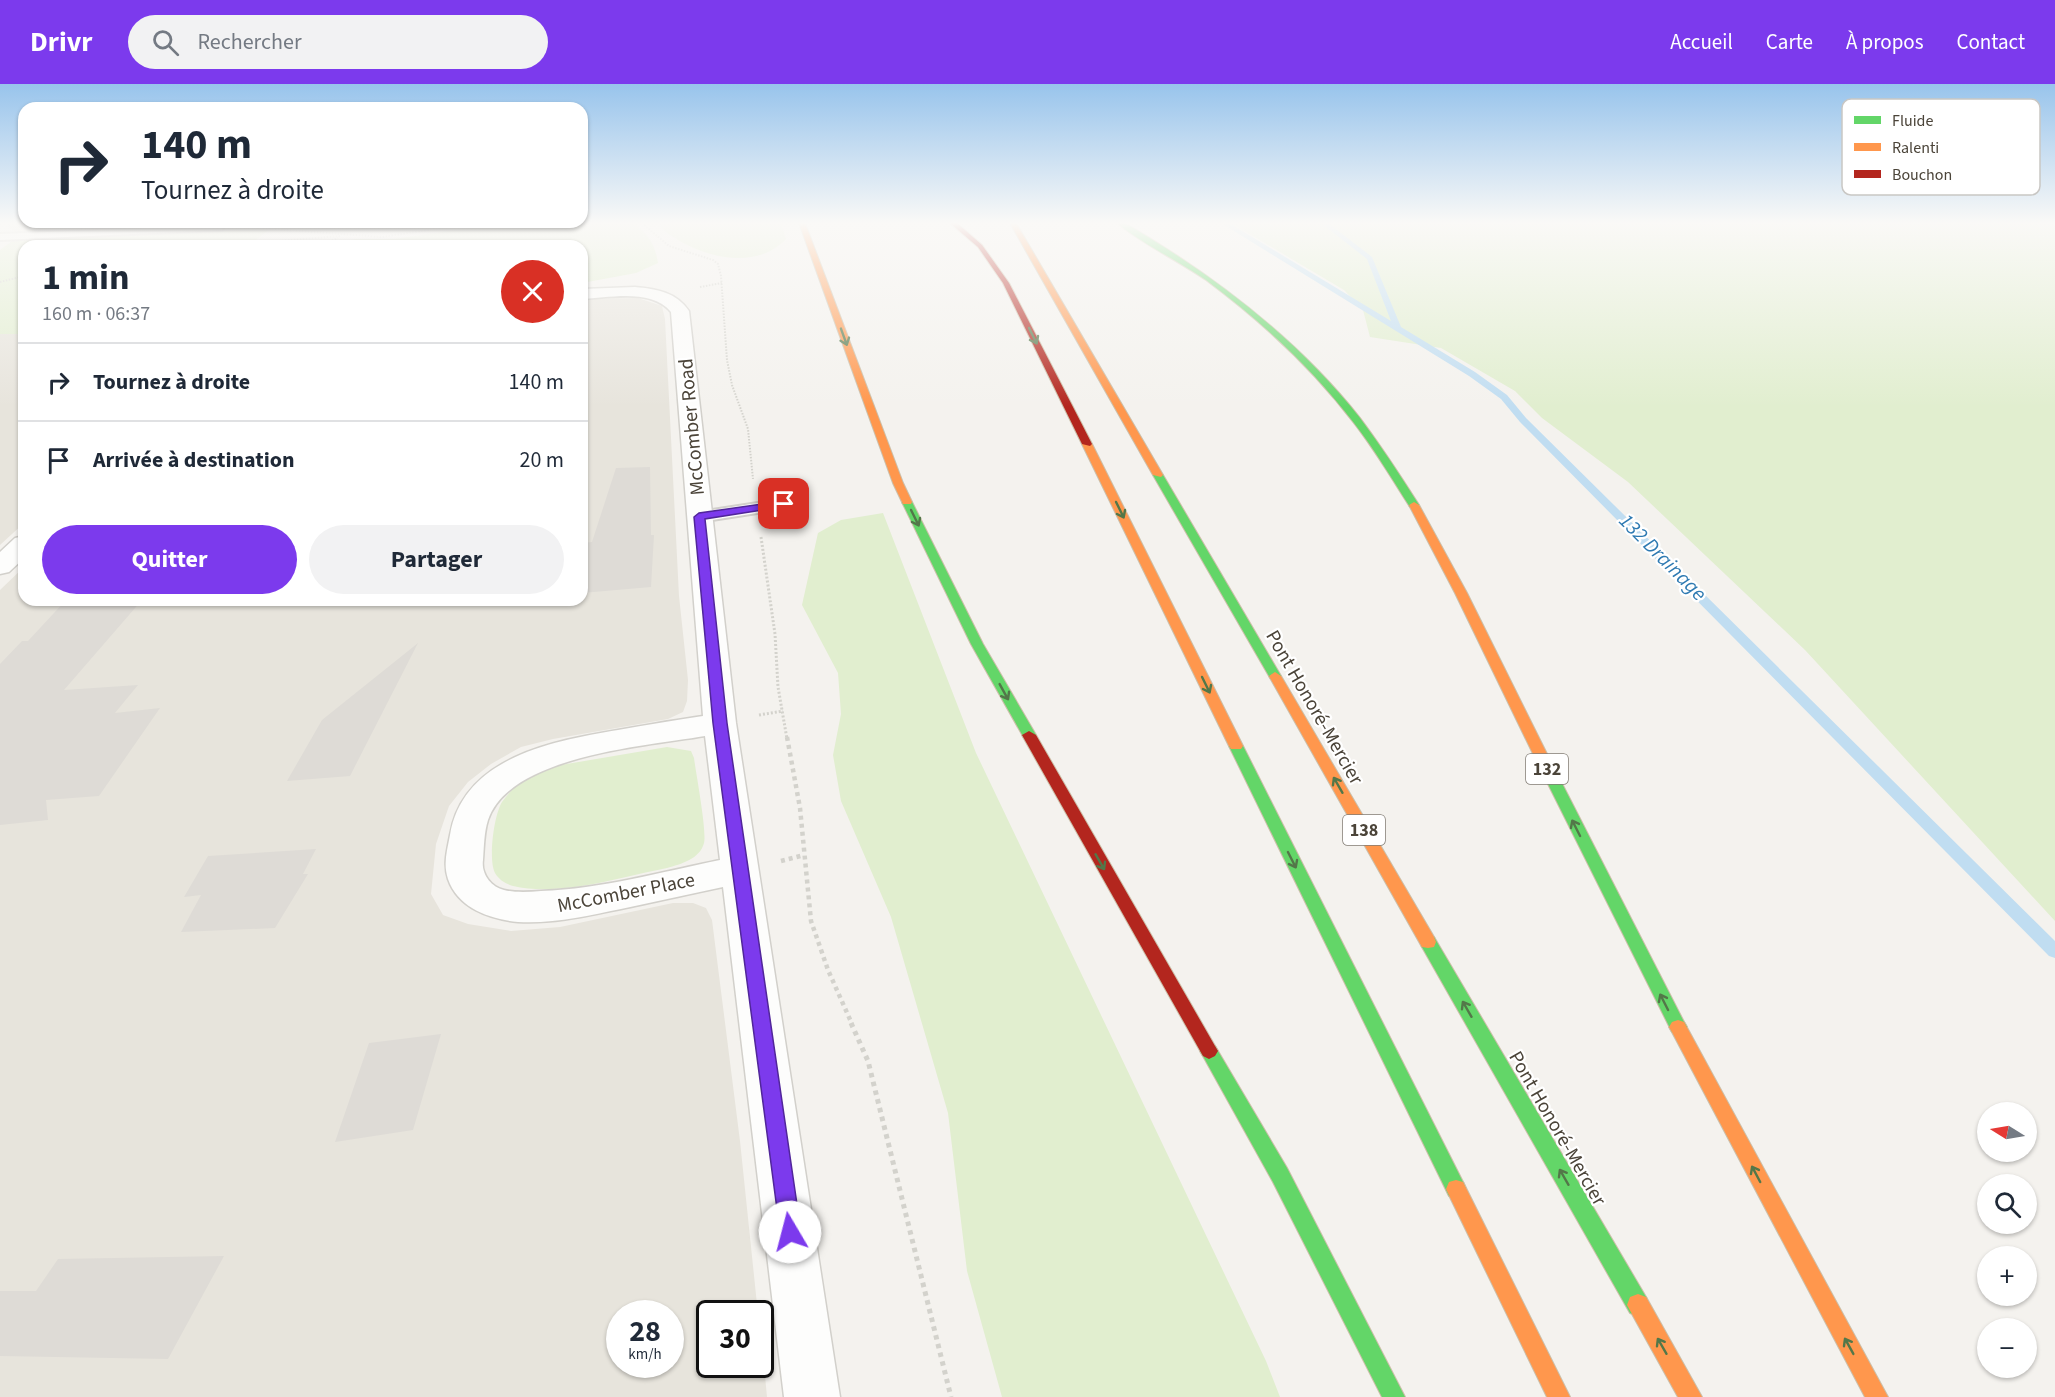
<!DOCTYPE html>
<html lang="fr">
<head>
<meta charset="utf-8">
<style>
	:root { --surface:#fff; --page:#f2f2f3; --text:#1f2937; --muted:#747a83; --line:#e0e1e3; --accent:#7c3aed }
	body { margin:0; font-family:"Source Sans 3",sans-serif; background:var(--page); color:var(--text); height:100vh; display:flex; flex-direction:column; font-size:22px; white-space:nowrap }
	* { box-sizing:border-box; margin:0 }
	p { font-size:20px; color:var(--muted) }
	.icon { flex:none; width:33px; height:33px; fill:none; stroke:currentColor; stroke-width:2; stroke-linecap:round; stroke-linejoin:round }
	.map { position:relative; flex:1; overflow:hidden }
	.details { position:absolute; left:18px; top:156px; width:570px; height:366px; display:flex; flex-direction:column; background:var(--surface); border-radius:18px; box-shadow:0 2px 4px #0004 }
	.details>* { flex:none }
	.hud { position:absolute; left:18px; top:18px; width:570px; height:126px; border-radius:18px; box-shadow:0 2px 4px #0004; background:#fff; color:var(--text); overflow:hidden }
	.needle { width:39px; rotate:281deg }
	.fabs { position:absolute; left:1977px; top:1018px; display:grid; gap:12px }
	.fabs a { display:grid; place-items:center; width:60px; height:60px; border-radius:50%; background:var(--surface); box-shadow:0 2px 4px #0004; font-size:30px }
	.speed { position:absolute; left:606px; top:1216px; display:flex; gap:12px; font-size:30px; font-weight:700; text-align:center }
	.speed>* { display:grid; place-content:center; width:78px; height:78px; border-radius:50%; background:var(--surface); box-shadow:0 2px 4px #0004; line-height:1 }
	.speed small { font-size:15px; font-weight:400 }
	.speed .limit { border:3px solid #111; border-radius:9px; background:#fff; color:#111 }
	.pin { position:absolute; display:grid; place-items:center; width:51px; height:51px; color:#fff; margin:-26px; border-radius:12px; box-shadow:0 3px 9px #0006 }
	.me { position:absolute; width:66px; margin:-33px; rotate:352deg; stroke-linejoin:round; filter:drop-shadow(0 0 4px #0008) }
	.turn { display:flex; align-items:center; gap:21px; height:126px; padding:0 24px; font-size:27px }
	.turn .icon { width:78px; height:78px; stroke-width:2.5 }
	.turn b { display:block; font-size:42px; line-height:51px }
	.round { display:grid; place-items:center; flex:none; width:63px; height:63px; border-radius:32px; background:var(--page) }
	.headline { display:flex; align-items:center; justify-content:space-between; height:102px; padding:0 24px }
	h1 { font-size:36px; font-weight:700; line-height:45px }
	.action { display:flex; gap:12px; margin-top:auto; padding:12px 24px }
	.action a { flex:1; height:69px; border-radius:36px; background:var(--accent); color:#fff; font-size:24px; font-weight:700; line-height:69px; text-align:center }
	.action a+a { background:var(--page); color:var(--text) }
	ul { padding:0; list-style:none }
	li { display:flex; align-items:center; gap:18px; height:78px; padding:0 24px; border-top:2px solid var(--line) }
	li div { flex:1 }
	li b { display:block; font-size:22px }
	li em { font-style:normal }
	header { display:flex; align-items:center; gap:36px; box-sizing:border-box; height:84px; padding:0 30px; background:var(--accent); color:#fff }
	header strong { font-size:28px }
	nav { display:flex; gap:33px; margin-inline-start:auto; font-size:21px }
	.search { width:420px; height:54px; background:var(--page); display:flex; align-items:center; gap:15px; box-sizing:border-box; padding:0 21px; border-radius:33px; color:var(--muted); font-size:22px }
	.map>svg:first-child { display:block }
	.residential { fill:#e7e4dc; fill-rule:evenodd }
	.green { fill:#e1eecf }
	.lines { fill:none; stroke-linecap:round; stroke-linejoin:round }
	.stream { fill:#c0ddf1; fill-rule:evenodd }
	.building { fill:#dedbd6 }
	.lane-casing { stroke:#d2d0cb; stroke-width:4 }
	.street-casing { stroke:#d2d0cb; stroke-width:3 }
	.fast-casing { stroke:#ccbfa9; stroke-width:2 }
	.slow-casing { stroke:#ccbfa9; stroke-width:2 }
	.jam-casing { stroke:#ccbfa9; stroke-width:2 }
	.path-far3 { stroke:#d3d2cc; stroke-width:2; stroke-dasharray:1.5 1.5; stroke-linecap:butt }
	.path-far2 { stroke:#d3d2cc; stroke-width:3; stroke-dasharray:2 2; stroke-linecap:butt }
	.path-far1 { stroke:#d3d2cc; stroke-width:4.5; stroke-dasharray:4 4; stroke-linecap:butt }
	.path { stroke:#d3d2cc; stroke-width:5; stroke-dasharray:4.5 4.5; stroke-linecap:butt }
	.lane { fill:#fdfdfc; fill-rule:evenodd }
	.street { fill:#fdfdfc; fill-rule:evenodd }
	.fast { fill:#63d668; fill-rule:evenodd }
	.slow { fill:#ff974d; fill-rule:evenodd }
	.jam { fill:#b3261e; fill-rule:evenodd }
	.oneway { stroke:#537749 }
	.route { fill:#7c3aed; stroke:#51269a; stroke-width:1.5 }
	.labels { text-anchor:middle; stroke-width:4.5; stroke-linejoin:round; paint-order:stroke }
	.shield { fill:#fff; stroke:#817c74; stroke-width:1.5 }
	.shield-label { font-size:18px; font-weight:bold; fill:#4b4439 }
	.street-label { font-size:20px; fill:#4b4439; stroke:#fff }
	.water-label { font-size:21px; font-style:italic; fill:#2e7ab2; stroke:#fff }
	.key { fill:#fff; stroke:#c9c7c4; stroke-width:1.5 }
	.key-label { font-size:16px; fill:#4b4439 }
</style>
</head>
<body>
<header>
<strong>Drivr</strong>
<div class="search"><svg class="icon" aria-label="search" viewBox="0 0 24 24"><circle cx="10" cy="10" r="6"/><path d="M15 15l6 6"/></svg>Rechercher</div>
<nav><a>Accueil</a><a>Carte</a><a>À propos</a><a>Contact</a></nav>
</header>
<div class="map">
<svg width="2055" height="1313" viewBox="0 0 2055 1313">
	<rect width="100%" height="100%" fill="#f4f2ee"/>
	<path class="residential" d="M4,139h294l-282,10z
		M638,214l24,8 3,13 14,277 9,84 -1,21 -4,11 -15,7 -115,20 -32,8 -30,17 -23,18 -19,24 -13,38 -5,50 12,21 25,9 43,7 49,-4 113,-24h20l13,5 6,12 28,221 18,173h-48v51h50l1,-32 6,64h-767v-807l24,-23v33h558v-301zM620,1230h50v51h-50z
		M0,250h24v189l-24,22z"/>
	<path class="green" d="M503,139h134v3c13,11 18,19 21,37l-22,10 -54,10v-37h-244l17,-7h39z
		M660,139h121l5,16c-33,35 -93,16 -125,-11z
		M1231,139h824v698l-250,-271 -177,-168 -86,-64 -27,-27 -74,-43 -71,-11 -7,-27 -19,-20z
		M270,145l-17,13 9,4h-238v88h-24v-84l12,-9 21,-3z
		M883,429l93,240 290,608 14,36h-278l-35,-126 -19,-158 -57,-196 -50,-116 -8,-46 8,-41 -3,-41 -36,-68 16,-72 23,-13z
		M667,663l24,4 3,7c2,16 13,73 10,85 -4,16 -23,21 -37,25 -46,9 -107,29 -154,18 -7,-2 -14,-6 -18,-13 -7,-14 -1,-58 7,-71 12,-17 28,-28 47,-35z"/>
	<g class="lines">
		<path class="stream" d="M1221,139h8l162,98 -24,-62 -46,-36h7l44,34 29,70 74,45 32,23 19,23 529,523v17l-6,-2 -529,-534 -19,-23 -32,-23z"/>
	</g>
	<path class="building" d="M650,383l1,68h3l-3,52 -69,6v-50l10,-1 24,-74z
		M66,516h76l-78,90 74,-5 -23,28 45,-5 -61,88 -53,4 2,20 -48,5v-161l22,-23h6z
		M418,559l-68,133 -63,5 35,-61z
		M316,765l-13,25h5l-33,54 -94,4 20,-37 -17,2 24,-41z
		M441,950l-28,96 -78,12 34,-99z
		M224,1172l-56,103 -168,-3v-65h36l22,-32z"/>
	<g class="lines">
		<g class="lane-casing">
			<path id="lane" d="M218,141l5,3 -1,2 -222,10v-6z
				M784,415l8,5 -2,4 -91,14 -6,-1 -3,-4 3,-4 6,-1z"/>
		</g>
		<g class="street-casing">
			<path id="street" d="M635,203c22,2 41,5 54,24l47,412 104,674h-56l-61,-510c-34,7 -68,15 -102,22 -34,7 -68,15 -103,13 -29,-3 -60,-14 -70,-43 -5,-15 -1,-28 2,-44 13,-78 103,-94 168,-105 28,-5 57,-10 85,-14l-32,-404c-20,-24 -62,-14 -89,-13v-10zM705,652l15,124c-59,12 -119,29 -179,31 -12,1 -25,2 -37,-1 -13,-3 -23,-16 -21,-30 1,-13 1,-28 5,-40 22,-65 160,-74 217,-84z
				M24,452v22l-15,14 -9,2v-22l15,-14z"/>
		</g>
		<g class="fast-casing">
			<path id="fast" d="M1117,139h8c88,52 171,114 235,195 21,28 40,57 59,87l-1,2h-8c-18,-28 -35,-57 -56,-84 -41,-54 -93,-102 -148,-143 -29,-20 -62,-35 -89,-57z
				M1158,388l5,3 118,201 -2,3h-8l-2,-3 -116,-201z
				M907,415l5,3 71,142 53,91 -2,3h-10l-53,-94 -69,-142z
				M1236,658l7,4 220,436 3,7 -3,7 -7,2 -7,-2 -220,-450z
				M1543,671l7,5 134,262 3,5 -3,5 -6,2 -6,-2 -136,-272z
				M1428,852l6,1 212,360 3,8 -3,8 -8,3 -8,-3 -208,-366 -2,-5 2,-5z
				M1209,959l6,3 72,122 118,229h-23l-109,-215 -70,-126 -3,-5 3,-5z"/>
		</g>
		<g class="slow-casing">
			<path id="slow" d="M799,139h6l98,260 9,19 -1,2h-8l-10,-21z
				M1010,139h6l147,252 -2,2 -8,-2z
				M1084,358l8,2 151,302 -2,3h-10l-2,-3 -147,-302z
				M1414,418l5,3 48,88 83,167 -2,3 -5,2 -7,-5 -81,-167 -46,-88z
				M1275,588l6,4 153,261 2,5 -2,5 -6,1 -6,-1 -153,-271z
				M1678,936l6,2 204,375h-23l-193,-365 -3,-5 3,-5z
				M1456,1096l7,2 107,215h-23l-101,-208 3,-7z
				M1638,1210l8,3 56,100h-24l-51,-92 3,-8z"/>
		</g>
		<g class="jam-casing">
			<path id="jam" d="M950,139h7l25,22 27,38 83,161 -2,2 -8,-2 -79,-161 -25,-36z
				M1029,647l7,4 179,311 3,5 -3,5 -6,3 -6,-3 -181,-321z"/>
		</g>
		<path class="path-far3" d="M642,139l27,23 44,14 5,4 3,12 6,84 5,25 16,44 5,50
			M245,143l137,10 92,-14
			M240,160l100,-8
			M318,162l20,-8
			M0,198l24,-6
			M700,203l22,-4"/>
		<path class="path-far2" d="M761,453l14,97 3,53 9,52
			M759,631l24,-4"/>
		<path class="path-far1" d="M787,653l13,71 11,113 17,49 24,54
			M781,777l23,-6"/>
		<path class="path" d="M851,939l17,38 83,336"/>
		<use href="#lane" class="lane"/>
		<use href="#street" class="street"/>
		<use href="#fast" class="fast"/>
		<use href="#slow" class="slow"/>
		<use href="#jam" class="jam"/>
	</g>
	<defs><path id="oneway-shaft" d="M-6 0H5M1.5-3L5.5 0L1.5 3" fill="none" stroke-width="1.6" stroke-linecap="round" stroke-linejoin="round" transform="scale(1.5)"/></defs>
	<g class="oneway">
		<use href="#oneway-shaft" transform="translate(1033 252) rotate(64)"/>
		<use href="#oneway-shaft" transform="translate(844 253) rotate(70)"/>
		<use href="#oneway-shaft" transform="translate(1120 426) rotate(64)"/>
		<use href="#oneway-shaft" transform="translate(915 434) rotate(64)"/>
		<use href="#oneway-shaft" transform="translate(1206 601) rotate(64)"/>
		<use href="#oneway-shaft" transform="translate(1004 608) rotate(61)"/>
		<use href="#oneway-shaft" transform="translate(1338 701) rotate(-120)"/>
		<use href="#oneway-shaft" transform="translate(1576 744) rotate(-117)"/>
		<use href="#oneway-shaft" transform="translate(1292 776) rotate(63)"/>
		<use href="#oneway-shaft" transform="translate(1100 778) rotate(60)"/>
		<use href="#oneway-shaft" transform="translate(1664 918) rotate(-117)"/>
		<use href="#oneway-shaft" transform="translate(1467 925) rotate(-120)"/>
		<use href="#oneway-shaft" transform="translate(1756 1090) rotate(-118)"/>
		<use href="#oneway-shaft" transform="translate(1564 1093) rotate(-120)"/>
		<use href="#oneway-shaft" transform="translate(1662 1262) rotate(-120)"/>
		<use href="#oneway-shaft" transform="translate(1849 1262) rotate(-119)"/>
	</g>
	<linearGradient id="sky" x2="0" y2="1"><stop stop-color="#98c4ec"/><stop offset="0.43" stop-color="#faf9f7"/><stop offset="1" stop-color="#faf9f7" stop-opacity="0"/></linearGradient>
	<rect width="2055" height="323" fill="url(#sky)"/>
	<path class="route" d="M784,417l3,1v4l-82,13 22,204 74,509 -3,7 -8,3 -7,-3 -3,-7 -67,-509 -19,-206 5,-4z"/>
	<g class="labels">
		<g class="shield">
			<rect x="1526" y="670" width="42" height="30" rx="4.5"/>
			<rect x="1343" y="731" width="42" height="30" rx="4.5"/>
		</g>
		<g class="shield-label">
			<text x="1547" y="691">132</text>
			<text x="1364" y="752">138</text>
		</g>
		<g class="street-label">
			<text transform="translate(691 343) rotate(-95)" y="7">McComber Road</text>
			<text transform="translate(1315 623) rotate(60)" y="7">Pont Honoré-Mercier</text>
			<text transform="translate(626 808) rotate(-11)" y="7">McComber Place</text>
			<text transform="translate(1558 1044) rotate(60)" y="7">Pont Honoré-Mercier</text>
		</g>
		<g class="water-label">
			<text transform="translate(1663 473) rotate(45)" y="7">132 Drainage</text>
		</g>
	</g>
	<rect x="1842" y="15" width="198" height="96" rx="9" class="key"/>
	<rect x="1854" y="32" width="27" height="8" fill="#63d668"/>
	<rect x="1854" y="59" width="27" height="8" fill="#ff974d"/>
	<rect x="1854" y="86" width="27" height="8" fill="#b3261e"/>
	<g class="key-label">
		<text x="1892" y="42">Fluide</text>
		<text x="1892" y="69">Ralenti</text>
		<text x="1892" y="96">Bouchon</text>
	</g>
</svg>
<div class="fabs">
<a><svg class="needle" viewBox="-14 -14 28 28"><path d="M0-13l5 13h-10z" fill="#e53935"/><path d="M0 13l5-13h-10z" fill="#747a83"/></svg></a>
<a><svg class="icon" aria-label="search" viewBox="0 0 24 24"><circle cx="10" cy="10" r="6"/><path d="M15 15l6 6"/></svg></a>
<a>+</a>
<a>−</a>
</div>
<div class="speed"><div>28<small>km/h</small></div><div class="limit">30</div></div>
<div class="pin" style="left:784px;top:420px;background:#d93025"><svg class="icon" aria-label="arrive" viewBox="0 0 24 24"><path d="M6 21V4h12l-3 4 3 4H6"/></svg></div>
<svg class="me" style="left:790px;top:1148px" viewBox="-20 -20 40 40"><circle r="19" fill="#fff"/><path d="M0-13L10 11 0 6-10 11z" fill="#7c3aed"/></svg>
<div class="hud">
<div class="turn"><svg class="icon" aria-label="right" viewBox="0 0 24 24"><path d="M7 20v-9h11M14 6l5 5-5 5"/></svg><div><b>140 m</b>Tournez à droite</div></div>
</div>
<section class="details">
<div class="headline"><div><h1>1 min</h1><p>160 m · 06:37</p></div><a class="round" style="background:#d93025;color:#fff"><svg class="icon" aria-label="close" viewBox="0 0 24 24"><path d="M6 6l12 12M18 6L6 18"/></svg></a></div>
<ul>
<li><svg class="icon" aria-label="right" viewBox="0 0 24 24"><path d="M7 20v-9h11M14 6l5 5-5 5"/></svg><div><b>Tournez à droite</b></div><em>140 m</em></li>
<li><svg class="icon" aria-label="arrive" viewBox="0 0 24 24"><path d="M6 21V4h12l-3 4 3 4H6"/></svg><div><b>Arrivée à destination</b></div><em>20 m</em></li>
</ul>
<div class="action"><a>Quitter</a><a>Partager</a></div>
</section>
</div>
</body>
</html>
